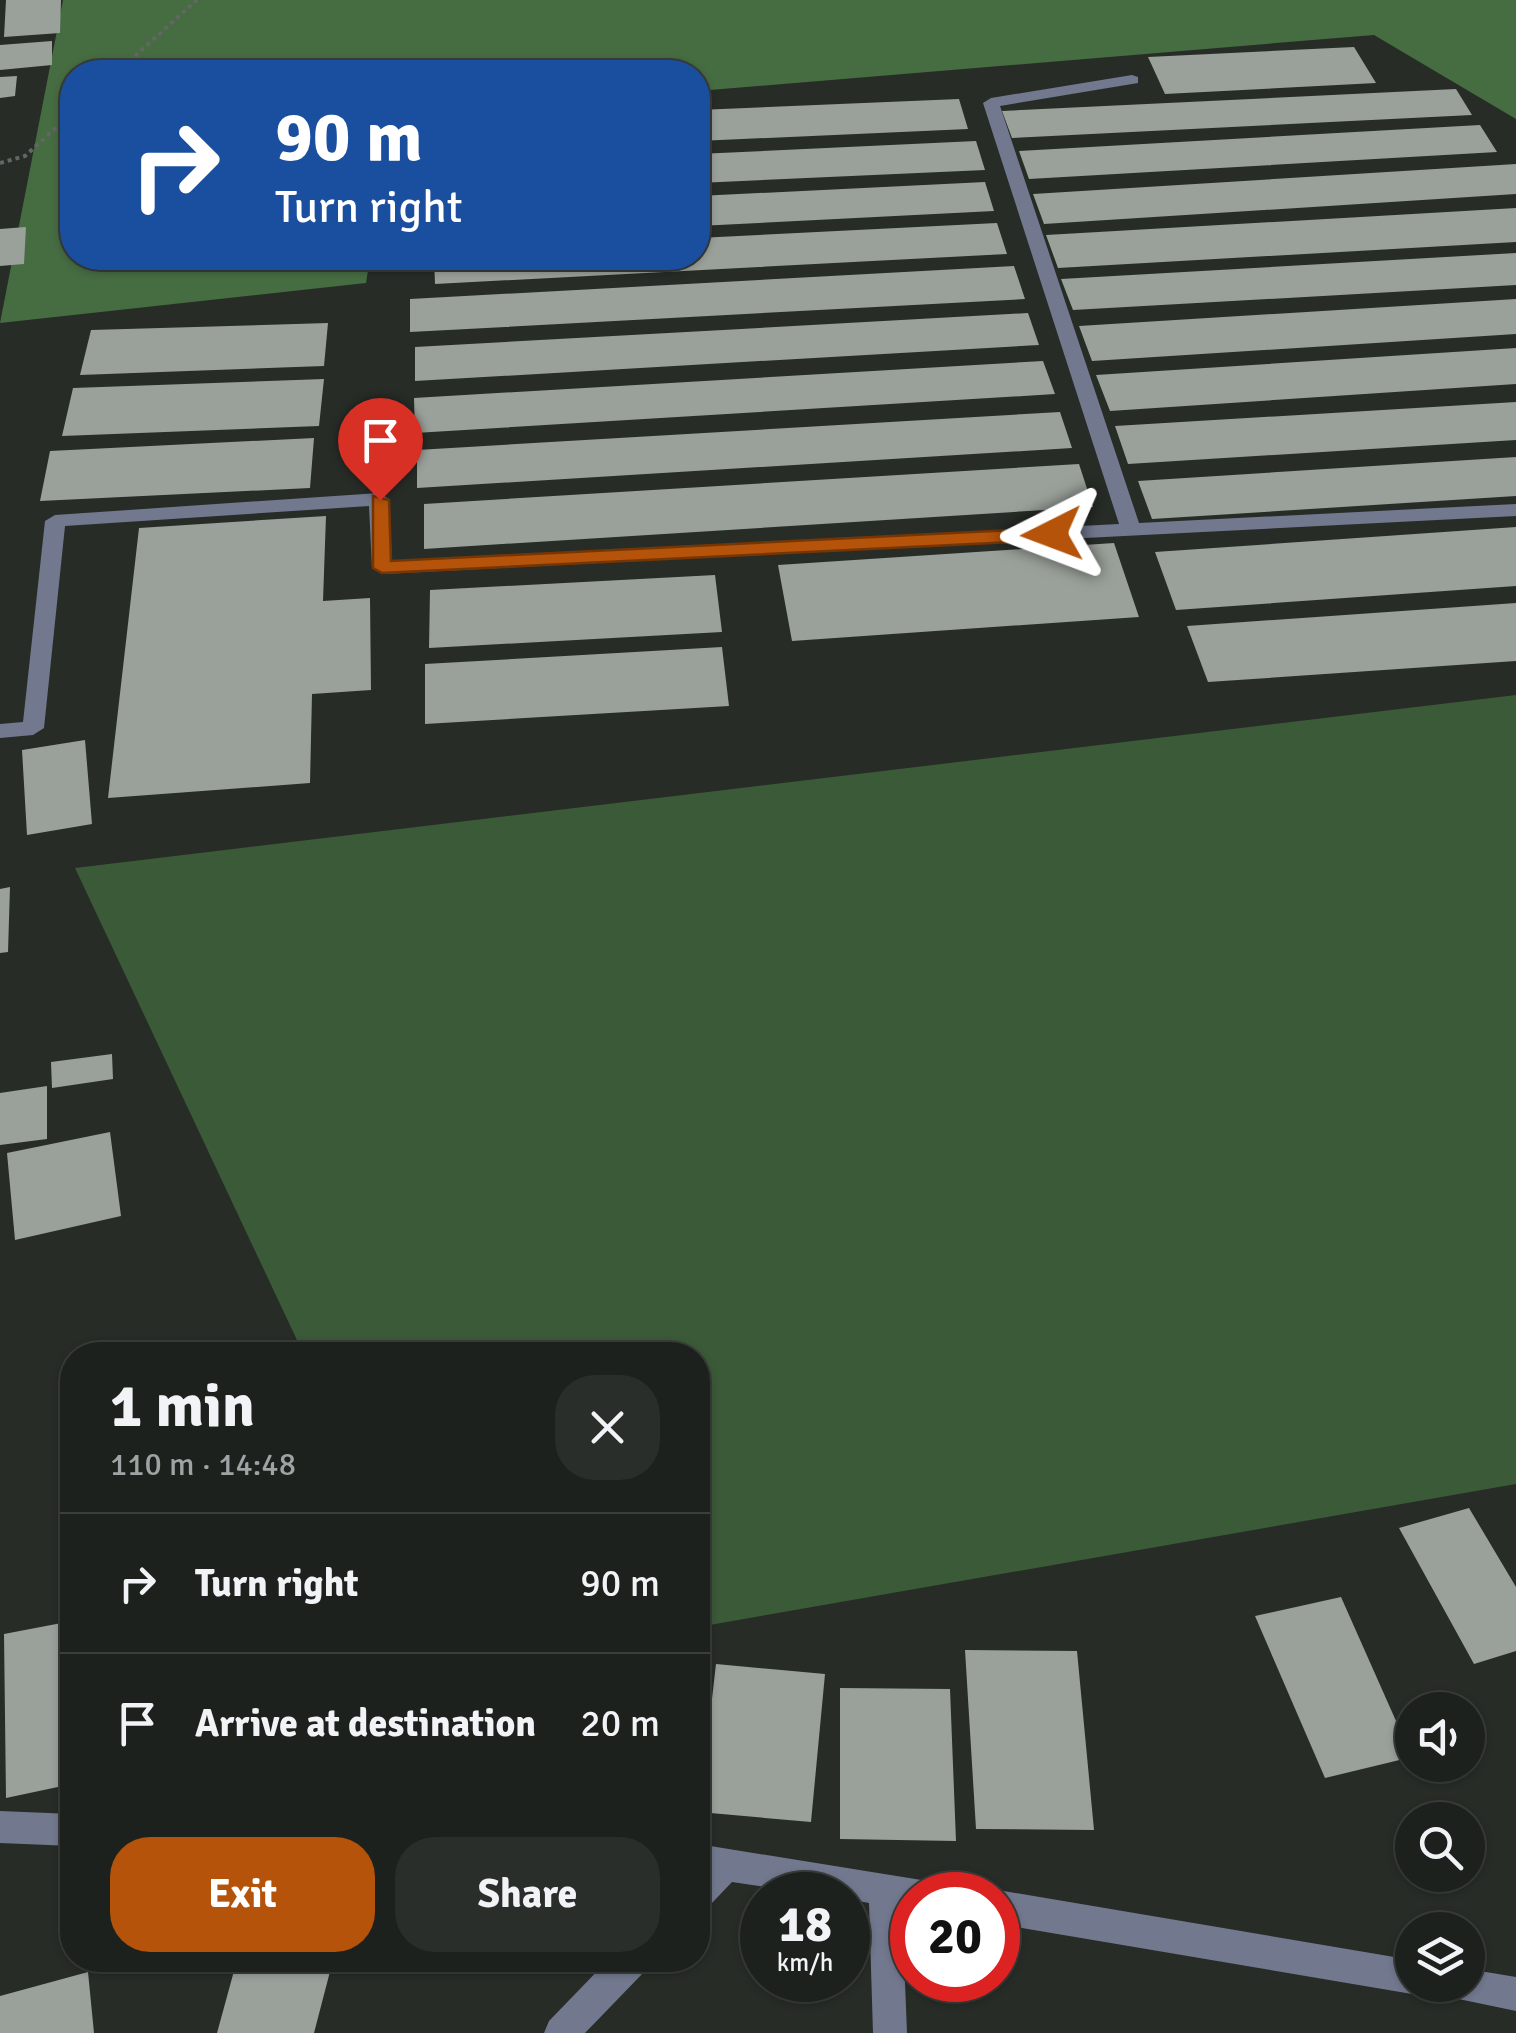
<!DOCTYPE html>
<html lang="en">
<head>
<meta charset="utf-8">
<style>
	:root { --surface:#1d211d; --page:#2a2e2a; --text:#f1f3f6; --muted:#a0a3a4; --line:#3b3e3b; --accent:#b45309 }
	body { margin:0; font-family:Signika,sans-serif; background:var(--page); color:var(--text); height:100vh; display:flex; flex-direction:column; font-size:38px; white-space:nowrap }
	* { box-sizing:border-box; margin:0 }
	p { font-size:32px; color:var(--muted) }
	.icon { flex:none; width:55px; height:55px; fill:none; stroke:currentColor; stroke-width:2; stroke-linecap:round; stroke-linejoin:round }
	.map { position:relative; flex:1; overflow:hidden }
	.sheet { position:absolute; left:60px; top:1342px; width:650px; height:630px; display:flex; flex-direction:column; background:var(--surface); border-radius:40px; box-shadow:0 2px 8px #0004,0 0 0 2px var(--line) }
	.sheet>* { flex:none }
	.top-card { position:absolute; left:60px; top:60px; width:650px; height:210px; border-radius:40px; box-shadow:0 2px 8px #0004,0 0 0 2px var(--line); background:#1a4fa0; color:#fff; overflow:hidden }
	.fabs { position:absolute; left:1395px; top:1692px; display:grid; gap:20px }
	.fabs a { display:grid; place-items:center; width:90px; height:90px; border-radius:50%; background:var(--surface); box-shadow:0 2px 8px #0004,0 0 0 2px var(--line); font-size:50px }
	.speed { position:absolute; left:740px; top:1872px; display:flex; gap:20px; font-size:50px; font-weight:700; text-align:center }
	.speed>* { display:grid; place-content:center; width:130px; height:130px; border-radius:50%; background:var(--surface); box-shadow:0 2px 8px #0004,0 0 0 2px var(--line); line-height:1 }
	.speed small { font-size:25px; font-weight:400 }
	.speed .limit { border:15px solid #d22; background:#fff; color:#111 }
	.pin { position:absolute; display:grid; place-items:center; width:85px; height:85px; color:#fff; margin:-102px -42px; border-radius:50% 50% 50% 0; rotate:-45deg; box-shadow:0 0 10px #0007 }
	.pin .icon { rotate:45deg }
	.me { position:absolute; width:110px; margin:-55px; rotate:267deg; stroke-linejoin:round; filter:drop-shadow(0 0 8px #0008) }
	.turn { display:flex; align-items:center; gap:35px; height:210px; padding:0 50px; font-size:45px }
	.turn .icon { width:130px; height:130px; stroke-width:2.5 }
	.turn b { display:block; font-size:70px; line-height:85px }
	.round { display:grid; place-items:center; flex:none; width:105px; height:105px; border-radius:40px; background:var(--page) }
	.headline { display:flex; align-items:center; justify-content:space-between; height:170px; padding:0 50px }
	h1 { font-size:60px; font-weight:700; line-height:75px }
	.cta { display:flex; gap:20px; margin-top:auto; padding:20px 50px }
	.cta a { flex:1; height:115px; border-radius:40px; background:var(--accent); color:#fff; font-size:40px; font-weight:700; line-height:115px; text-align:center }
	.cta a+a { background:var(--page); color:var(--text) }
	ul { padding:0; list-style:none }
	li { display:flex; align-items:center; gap:30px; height:140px; padding:0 50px; border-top:2px solid var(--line) }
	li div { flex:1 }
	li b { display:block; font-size:38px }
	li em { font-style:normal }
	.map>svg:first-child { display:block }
	.green { fill:#3b5a38 }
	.forest { fill:#466c42 }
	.building { fill:#9aa09a }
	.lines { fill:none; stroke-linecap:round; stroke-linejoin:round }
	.path { stroke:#636763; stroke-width:4; stroke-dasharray:4 4; stroke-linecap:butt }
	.minor { fill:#72798f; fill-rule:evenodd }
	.route { fill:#b45309; stroke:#753606; stroke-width:2.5 }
</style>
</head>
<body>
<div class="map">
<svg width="1516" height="2033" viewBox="0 0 1516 2033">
	<rect width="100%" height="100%" fill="#272c27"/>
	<path class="green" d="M1516,695v789l-818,143v-272h-394l-229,-487z"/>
	<path class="forest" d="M63,0h1453v119l-142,-84 -676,56v-19h-626v186h298l-4,25 -366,40z"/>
	<path class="building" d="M6,0h55l-1,33 -56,4z
		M52,41v24l-52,5v-25z
		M1354,47l22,36 -211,11 -17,-37z
		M17,76l-2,20 -15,2v-21z
		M1456,89l16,26 -460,23 -10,-27z
		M959,99l9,30 -270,12v-31z
		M1480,125l17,27 -468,27 -10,-28z
		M976,141l9,29 -287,13v-29z
		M1516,164v30l-472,30 -11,-30z
		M985,182l9,29 -296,15v-30z
		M1516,208v34l-458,26 -12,-33z
		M997,223l10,31 -572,30 -1,-26h264v-20z
		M26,227l-2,37 -24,2v-37z
		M1516,253v32l-443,25 -12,-31z
		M1014,266l11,33 -615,33v-33z
		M1516,299v35l-424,27 -13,-35z
		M1028,313l11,32 -624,36v-34z
		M328,323l-4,43 -244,9 11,-45z
		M1516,348v36l-406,27 -14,-36z
		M1043,361l12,33 -640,39 -1,-35z
		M324,379l-5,47 -257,10 11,-48z
		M1516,402v38l-388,24 -13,-38z
		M1060,412l12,36 -655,40v-38z
		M314,438l-4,50 -270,13 10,-50z
		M1516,457v39l-364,23 -14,-38z
		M1079,464l14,43 -669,42v-45z
		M326,516l-3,85 47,-3 1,92 -59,4 -2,89 -202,15 31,-270z
		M1516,527v59l-340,24 -21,-58z
		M1114,543l25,74 -347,24 -14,-76z
		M715,575l7,57 -293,16 1,-58z
		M1516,603v58l-308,21 -21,-56z
		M722,647l7,59 -304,18v-60z
		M85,740l7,84 -65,11 -5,-85z
		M10,887l-2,65 -8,1v-64z
		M112,1054l1,25 -61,9 -1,-26z
		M47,1086v53l-47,6v-52z
		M110,1132l11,84 -106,24 -8,-87z
		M1469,1508l47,79v64l-42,13 -75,-136z
		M1341,1597l71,160 -87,21 -70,-162z
		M72,1621v163l-66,14 -2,-164z
		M965,1650l112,1 17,179 -118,-1z
		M716,1664l109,10 -14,148 -112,-10z
		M840,1688l110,1 6,152 -116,-2z
		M237,1960h96l-19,73h-97z
		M88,1972l6,61h-94v-37z"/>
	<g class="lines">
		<path class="path" d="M117,72l80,-72
			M0,163l25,-7 47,-43"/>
		<path class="minor" d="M1132,75l6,2v6l-138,23 139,417 377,-19v12l-1134,58 -10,-6 -3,-62 -304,20 -21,202 -11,7 -33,3v-14l23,-2 22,-201 10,-6 324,-22 10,6 3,62 727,-37 -136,-421 8,-5z
			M0,1811l72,3v32l-72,-3z
			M698,1844l242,39 5,12h-33v14l-10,-1 5,125h-34l-4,-130 -21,-4v-4h-28l-88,-13 -22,23 -12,5z
			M998,1890l414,70v25h14l-14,9 -414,-70v-29h-12z
			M608,1960h41l-5,12 -59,61h-41l5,-12z
			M1468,1969l48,8v34l-67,-14 -5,-12h24z"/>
	</g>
	<path class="route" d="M373,496l16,4 2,61 661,-33 10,6 -10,6 -670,33 -9,-5z"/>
</svg>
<div class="fabs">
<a><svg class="icon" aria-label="sound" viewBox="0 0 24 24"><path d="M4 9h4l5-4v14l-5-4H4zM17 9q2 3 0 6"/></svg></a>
<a><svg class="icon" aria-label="search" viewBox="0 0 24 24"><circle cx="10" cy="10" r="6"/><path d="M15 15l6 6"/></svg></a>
<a><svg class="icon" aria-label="layers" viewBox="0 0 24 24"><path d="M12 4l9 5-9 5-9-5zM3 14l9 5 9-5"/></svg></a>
</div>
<div class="speed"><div>18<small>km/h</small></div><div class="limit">20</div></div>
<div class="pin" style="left:380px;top:500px;background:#d93025"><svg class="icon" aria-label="arrive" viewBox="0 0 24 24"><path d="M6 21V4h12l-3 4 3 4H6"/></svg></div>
<svg class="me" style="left:1052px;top:534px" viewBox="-20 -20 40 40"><path d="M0-17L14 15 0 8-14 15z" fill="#b45309" stroke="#fff" stroke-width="4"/></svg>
<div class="top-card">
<div class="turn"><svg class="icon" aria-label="right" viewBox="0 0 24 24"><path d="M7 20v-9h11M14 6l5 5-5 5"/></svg><div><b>90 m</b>Turn right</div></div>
</div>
<section class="sheet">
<div class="headline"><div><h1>1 min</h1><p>110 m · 14:48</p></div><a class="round"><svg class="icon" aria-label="close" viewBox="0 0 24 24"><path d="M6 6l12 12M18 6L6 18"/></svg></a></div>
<ul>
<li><svg class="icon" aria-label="right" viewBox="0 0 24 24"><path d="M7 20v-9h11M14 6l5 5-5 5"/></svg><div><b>Turn right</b></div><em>90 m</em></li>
<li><svg class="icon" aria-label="arrive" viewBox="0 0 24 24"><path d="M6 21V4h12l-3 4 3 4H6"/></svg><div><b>Arrive at destination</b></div><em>20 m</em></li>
</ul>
<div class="cta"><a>Exit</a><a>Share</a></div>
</section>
</div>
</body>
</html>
